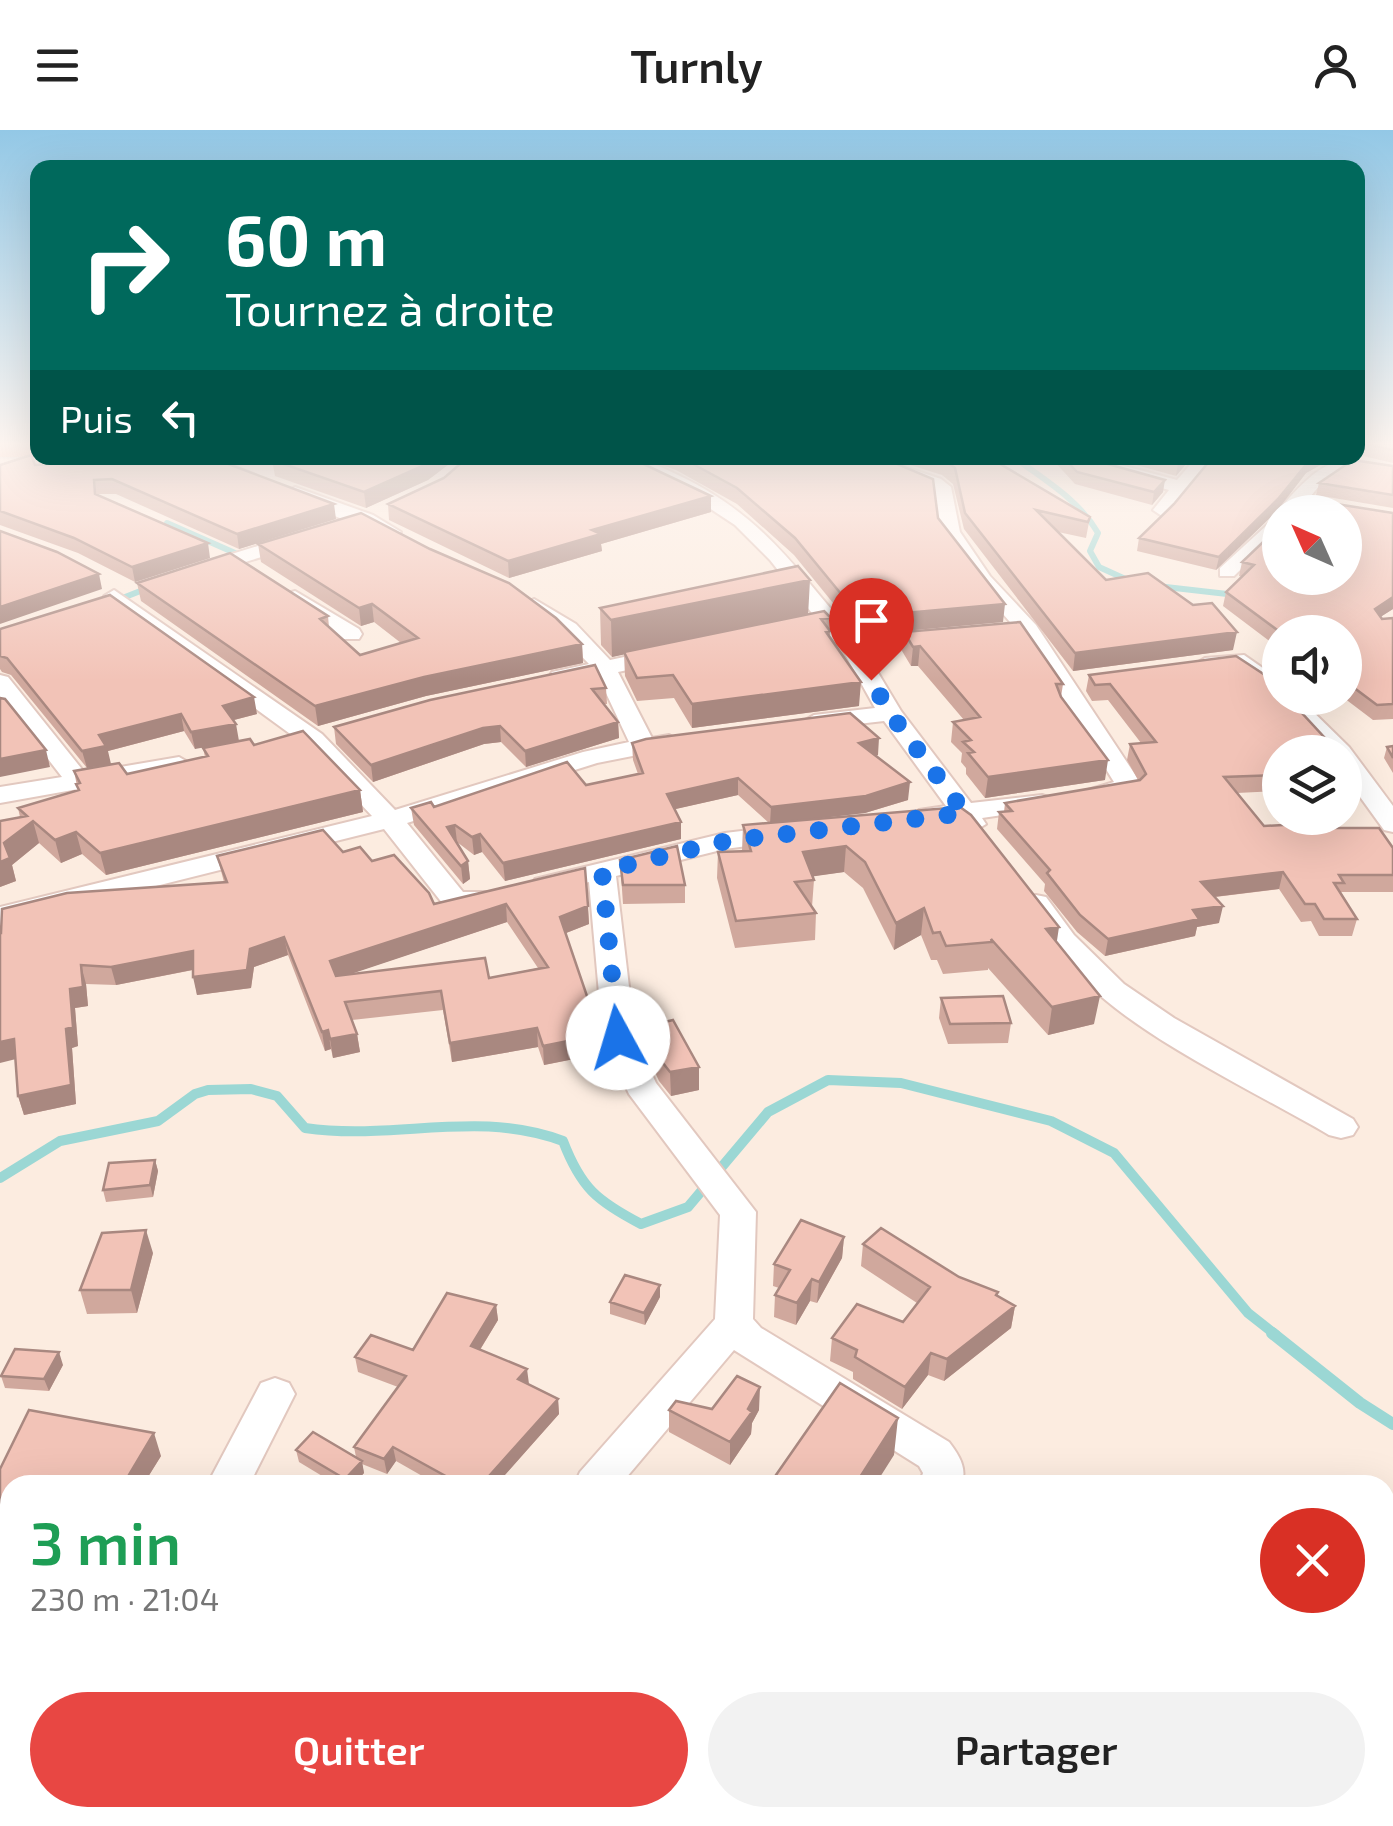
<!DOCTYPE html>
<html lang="fr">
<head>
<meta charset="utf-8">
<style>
	:root { --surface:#fff; --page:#f2f2f2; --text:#222; --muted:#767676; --accent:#e84743 }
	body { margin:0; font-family:"Exo 2",sans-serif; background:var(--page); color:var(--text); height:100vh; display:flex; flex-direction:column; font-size:38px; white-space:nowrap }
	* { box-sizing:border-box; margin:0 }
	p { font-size:32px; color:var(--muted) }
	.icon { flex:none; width:55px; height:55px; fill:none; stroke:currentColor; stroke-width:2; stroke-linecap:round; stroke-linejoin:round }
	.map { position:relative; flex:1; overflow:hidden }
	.sheet { position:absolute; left:0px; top:1345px; width:1395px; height:352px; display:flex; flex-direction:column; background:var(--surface); border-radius:30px 30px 0 0; box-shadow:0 10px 40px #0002 }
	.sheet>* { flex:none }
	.top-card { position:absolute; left:30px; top:30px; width:1335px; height:305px; border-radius:20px; box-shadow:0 10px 40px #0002; background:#00695c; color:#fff; overflow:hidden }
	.needle { width:65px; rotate:315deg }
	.fabs { position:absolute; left:1262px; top:365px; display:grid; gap:20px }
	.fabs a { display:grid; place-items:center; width:100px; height:100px; border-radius:50%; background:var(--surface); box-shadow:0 10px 40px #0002; font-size:50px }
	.pin { position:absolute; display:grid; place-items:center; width:85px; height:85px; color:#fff; margin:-102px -42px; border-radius:50% 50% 50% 0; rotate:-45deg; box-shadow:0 0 10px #0007 }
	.pin .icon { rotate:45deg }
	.me { position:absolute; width:110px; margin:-55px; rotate:354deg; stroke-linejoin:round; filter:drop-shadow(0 0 8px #0008) }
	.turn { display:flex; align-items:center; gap:35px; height:210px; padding:0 30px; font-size:45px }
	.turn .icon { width:130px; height:130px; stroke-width:2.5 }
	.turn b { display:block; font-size:70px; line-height:85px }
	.then { display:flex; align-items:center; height:95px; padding:0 30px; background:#0003; gap:20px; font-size:38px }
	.round { display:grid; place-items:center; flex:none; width:105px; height:105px; border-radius:52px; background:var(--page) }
	.overview { display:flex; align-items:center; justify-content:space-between; height:170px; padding:0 30px }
	h1 { font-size:60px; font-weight:600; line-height:75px; color:#1e9e55 }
	.action { display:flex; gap:20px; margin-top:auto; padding:20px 30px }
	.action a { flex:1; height:115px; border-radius:60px; background:var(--accent); color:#fff; font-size:40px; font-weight:600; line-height:115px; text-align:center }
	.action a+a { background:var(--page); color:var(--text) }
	header { display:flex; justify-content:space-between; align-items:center; height:130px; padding:0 30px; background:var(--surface); font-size:45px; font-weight:600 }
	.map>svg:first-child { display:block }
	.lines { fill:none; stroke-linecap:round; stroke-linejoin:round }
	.stream-far2 { stroke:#9bd7d4; stroke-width:6 }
	.stream-far1 { stroke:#9bd7d4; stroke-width:10 }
	.stream { stroke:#9bd7d4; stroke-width:12 }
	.minor-casing { stroke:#e2c8bf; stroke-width:4 }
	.trunk-casing { stroke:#d8cdcb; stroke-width:3 }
	.minor { fill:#fff; fill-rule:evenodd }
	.trunk { fill:#faaf96; fill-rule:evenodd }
	.wall { fill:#d0a89d; fill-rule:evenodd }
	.shaded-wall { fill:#a98880 }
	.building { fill:#f2c3b7; stroke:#a98880; stroke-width:2.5; fill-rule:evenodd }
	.route { stroke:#1a73e8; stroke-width:18; stroke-dasharray:0 32.4 }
</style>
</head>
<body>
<header><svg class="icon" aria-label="menu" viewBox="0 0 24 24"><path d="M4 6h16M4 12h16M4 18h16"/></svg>Turnly<svg class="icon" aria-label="person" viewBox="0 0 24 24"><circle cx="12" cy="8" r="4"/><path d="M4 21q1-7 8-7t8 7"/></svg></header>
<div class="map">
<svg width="1393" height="1696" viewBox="0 0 1393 1696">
	<rect width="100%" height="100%" fill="#fcece0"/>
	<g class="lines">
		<path class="stream-far2" d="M1015,328c31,23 63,41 83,75l-8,18 9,16 33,15
			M167,393l68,30
			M1157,456l79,9
			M120,469l28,-11"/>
		<path class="stream-far1" d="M0,1048l60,-37 98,-20 37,-27 13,-4 43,-1 26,7 28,32c90,13 173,-19 258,13 18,47 34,60 78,83l47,-17 80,-95 60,-32 73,3 150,38 63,32 134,160 28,22"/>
		<path class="stream" d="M1272,1203l88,70 33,21"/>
		<g class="minor-casing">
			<path id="minor" d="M1358,324v8l-37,22 -24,28h-17v19l-46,45h-14v-8l59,-54 1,-6c22,-24 43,-50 78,-50z
				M189,328h25l42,17 -3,4h-12z
				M616,328c25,-2 43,8 66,19 84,41 115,95 175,162l94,-6 3,5 -11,7 -78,6 36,60 70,92 71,-8 9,3 4,5 -4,5 -69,10 4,6 -13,8 -9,-2 -7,-9 -38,1 -4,-6 4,-6 27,-4 -62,-85 -70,8 -12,-7 12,-7 61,-7 -33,-59 -18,-20 -42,5 -3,-5 3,-5 33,-7 -45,-57 -35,-35 -41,-27z
				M853,328h25l63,21 10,8 9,45 30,44 46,49 104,157 -4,11 -39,10 -9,-3 -4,-5 4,-5 26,-8c-31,-49 -60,-103 -95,-149 -33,-43 -85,-81 -84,-141z
				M1090,328h18l-2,3 71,19 19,-22h18l-45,56 -7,2 -9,-6 16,-20 -80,-22 -3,-4z
				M295,357l78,28 28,17 -3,4h-14l-96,-39 -2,-4z
				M297,404l7,2v8l-101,31 -10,-6 3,-4z
				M114,460l208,144 73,76 188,-58 46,-10 -31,-66 -38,8 -11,-7 3,-5 37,-8 -29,-30 -33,-25 -4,-4 11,-6 42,25 34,36 52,-11 8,2 3,5 -3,5 -52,11 34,66 17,-3 12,7 -3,5 -81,16 -190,60 56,69h38l4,6 -4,6 -38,7 -20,-7 -59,-75 -384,96v-18l372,-91 -68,-72 -197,-144 -3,-4z
				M295,461l64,38 3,5 -3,5h-16l-55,-38 -3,-4 3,-4z
				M1244,525l36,25v18h19l50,49 44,59v26l-9,-2 -39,-54v-24h-18l-52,-54 -36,-29 -34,3 -11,-7 11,-7z
				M0,545l8,2 77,96 94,-16 12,7 -12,7 -179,32v-16l62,-10 -62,-80z
				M783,696l13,8 -4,6 -67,9 -109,27 19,162 21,45 100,129 -3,107 8,9 188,114c10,13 19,27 12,43h-42l4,-12 -4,-7 -185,-116 -114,135h-46l6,-13 135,-153 5,-104 -91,-121 -26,-56 -14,-156 -44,11 -14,-8 4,-6 190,-46z
				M1036,765l10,2 28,38 50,49 50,34 179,101 5,8 -5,8 -12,3 -12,-3c-70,-41 -166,-86 -226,-137 -32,-27 -58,-61 -81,-95l4,-6z
				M275,1248l14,5 6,11 -46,91h-42l54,-102z
				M31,1688h51l-3,8h-51z
				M231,1688h55l-3,8h-55z
				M687,1688h53l-3,8h-53z
				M770,1688h60l3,8h-60z"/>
		</g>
		<g class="trunk-casing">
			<path id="trunk" d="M0,314h38v13h-38z"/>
		</g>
		<use href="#minor" class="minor"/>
		<use href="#trunk" class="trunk"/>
	</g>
	<path class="wall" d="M1358,314h35v19l-30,-7 -5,-5z
		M285,328h172l-29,22 -62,28 -91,-32 -3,-16z
		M640,328h243l55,60 65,104 -144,13 -65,-80 -57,-51 -61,-34z
		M888,328h102l100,59 -4,21 -28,-6 48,48 127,70 -160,21 -109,-142 -11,-45 -11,-9z
		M1051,328h37l75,34 -11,13 -77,-21z
		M1111,328h80l-15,18z
		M1212,328h113l-1,5 -18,10 -30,39 -60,58 -79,-19 2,-13 35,-34z
		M190,330l146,59 -97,30 -123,-55h-19l113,64 -75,24 -57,-29 -78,-28v-60z
		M1393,336v42l-77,-13 3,-12z
		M444,348l267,34 -110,32 1,7 -93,27 -120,-58 -1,-16z
		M1305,369l88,14v96l-13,8 2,2 11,-1v101l-20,1 -29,-22h1v-66h-65v17l-57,-43 3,-14 16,-15 -3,-1 3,-14 38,-36v52h65v-66h-61l3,-9z
		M258,414l324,100 1,19 -157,33 -108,30 -177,-125 -4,-18 191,33 1,11 31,28 41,-12 -27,-21 -13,4 -100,-64z
		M600,478l208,6 23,4 -1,20 29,68 -167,22 -18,-30 -37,3 -12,-25 -1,-22 -12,3 -11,-12z
		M0,499l257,85 -23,6 -39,29 -11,-18 -76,20 -21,17 -76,-93 -9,-3 -2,-3z
		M904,502l159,52 -2,13 44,83 -120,18 -19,-24v-6l-5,-6 1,-9 -11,-11 2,-20 11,-2 -46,-54h-7l-9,-15z
		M1089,545l246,74 -1,3h-54v39l-43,2 27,33 59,2 70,20v44h-52l16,27 -5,17h-33l-8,-15 -10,1 -22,-33 -64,8 4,26 -22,4 -2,9 -90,20 -28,-24 -33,-41 1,-7 -48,-55 2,-17h5l1,-9 133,-23 -11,-20 3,-16 11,-1 -33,-43 -16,1 -6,-10z
		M606,558l1,16h-3l14,18 1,16 -93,29 -25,-25 -17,2 -111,38 -37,-38 -2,-17 96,-27z
		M632,613l246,12 -3,1 33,44 -43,13 -56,6 248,124 37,81 -46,11 -60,-67v2l-45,4 -6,-14h-6l-10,-25 -27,15 -31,-62 -19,-16 -31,4 1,4 -2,27 4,6 -1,27 -80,8 -18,-70 1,-26 24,-1 1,-26 26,-2 -31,-28 -63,14 6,13v17l-176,42 -23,-29 -8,3 -17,-13 11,19 2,18 -7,5 -49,-59 -3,-17 23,-1 152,-22 52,-11 -5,-14z
		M254,615l106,45 3,22 -257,63 -24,-21 -21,9 -22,-20 -27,22 4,16 -16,6v-66l20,-4 -2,-9 60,-17 -4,-20 53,3 78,-17 -2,-9z
		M1393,616v27l-9,-15 3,-11z
		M343,722l29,9 62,43 151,-36 4,56 -23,9 33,121 -55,11 -6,-18 -86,15 -9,-52 -91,10 5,14 3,18 -27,6 -2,-9 -6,2 -37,-96 -34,12 -3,21 -54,7 -4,-25 -77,15 -30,-1 2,22 -13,2 3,38 -6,2 4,56 -52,11 -6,-19 -3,-37 -15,-126 224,-51 -7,-26zM507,792l31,46 -49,10 -140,-4z
		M620,730l65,25v18l-62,1z
		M941,868l70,25 -3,20 -60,1 -9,-26z
		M644,897l55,40v23l-28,6 -12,-15 -14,-31z
		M155,1030l3,11 -5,26 -47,5 -3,-12z
		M844,1107l-2,21 -25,45 -7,-2 -14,24 -22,-8 1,-22 4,-7 -6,-2 1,-22z
		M863,1114l96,33 39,15v4l17,10 -4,22 -67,53 -16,-6 -26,34 -49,-30v-7l-23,-11 2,-23 71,-16 14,-19 -56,-37z
		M153,1123l-16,60 -50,1 -7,-24z
		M660,1155v12l-15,28 -35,-11v-12z
		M496,1175l2,15 -18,30 48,34 30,15 1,15 -63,71h-58l-42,-24 -9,13 -25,-10 2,9 -11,12h-16l-38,-23 -3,-12 60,7 -2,-10 44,-60 -40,-15 -3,-15 58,-7z
		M63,1235l-14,26 -44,-3 -4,-12z
		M712,1279l47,1 -7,13 -1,11 -21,31 -61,-33v-22z
		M161,1326l-18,29h-133v98l-10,-1v-113z
		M833,1688h102l-5,8h-94z
		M961,1688h205l10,8h-203z
		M1211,1688h55l9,8h-54z"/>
	<path class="shaded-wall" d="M435,328h22l-29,22 -62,28 -2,-16z
		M1183,328h8l-15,18 2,-13z
		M1315,328h10l-1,5 -18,10 -30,39 -60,58 3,-13 90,-96z
		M1165,350l-2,12 -11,13 2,-13z
		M711,366v16l-110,32 1,7 -93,27 -1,-17 84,-31z
		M334,374l2,15 -97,30 -2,-15z
		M208,413l2,15 -75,24 -3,-15z
		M99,444l3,15 -102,35v-17z
		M810,450l-2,36 -196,41 -1,-37z
		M1393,467v12l-22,14 4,-14z
		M372,474l2,18 -13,4 -2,-18z
		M1005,474l-2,18 -144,13 1,-18z
		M1237,502l-4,18 -160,21 2,-18z
		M582,514l1,19 -157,33 -108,30 -3,-20 109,-29z
		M920,516l-2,20h-7l2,-19z
		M861,552l-2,24 -167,22v-24z
		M254,567l3,17 -31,8 -3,-16z
		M181,584l3,17 -76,20 3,13 -24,4 -5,-17 17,-16z
		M618,592l1,16 -93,29 -1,-16z
		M236,594l3,17 -44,8 -4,-17z
		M500,596l1,16 -17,2 -111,38 -2,-17 112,-37z
		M879,608l-1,17 -20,5 1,-17z
		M46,620l4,17 -50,10v-18z
		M1108,630l-3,20 -120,18 3,-21z
		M738,648v17l-71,16v-17z
		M910,652l-2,18 -43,13 -95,11 1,-17z
		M360,660l3,22 -257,63 -6,-22z
		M33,691l6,22 -27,22 4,16 -16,6v-25l4,-19z
		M681,692v17l-176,42 -2,-18z
		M455,695l2,17 -10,-15z
		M76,702l6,22 -21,9 -6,-23z
		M480,704l2,18 -8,3 -2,-18z
		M846,716l-2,26 -42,6 1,-26z
		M468,731l2,18 -7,5 -2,-18z
		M1283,742l-4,17 -82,10 4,-17z
		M506,774l1,18 -174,58 -3,-19z
		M588,776l1,18 -28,11 -1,-18z
		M1223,776l-4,17 -22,4 -2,9 -90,20 3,-17 85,-29z
		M924,778l-3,27 -27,15 2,-27z
		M1059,797l-4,27 -9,-25z
		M284,807l4,18 -34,12 -3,21 -54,7 -4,-18 57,-28z
		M193,821l4,18 -81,16 -5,-18z
		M81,835l5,19 2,22 -13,2 3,38 -6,2 4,56 -52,11 -6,-19 48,-67 4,-40z
		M1100,866l-6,28 -46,11 4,-28z
		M588,869l1,19 -7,-15z
		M537,898l1,19 -86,15 -2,-19z
		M328,900l3,19 -6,2 -3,-19z
		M357,904l3,18 -27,6 -3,-19z
		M598,905l1,19 -55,11 -1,-19z
		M14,909l6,19 -20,5v-21z
		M699,937v23l-28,6 -1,-24z
		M155,1030l3,11 -5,26 -3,-12z
		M146,1100l7,23 -16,60 -6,-23z
		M844,1107l-2,21 -25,45 2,-21z
		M812,1149l-2,22 -14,24 1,-22z
		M660,1155v12l-15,28 -1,-12z
		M496,1175l2,15 -25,41 -2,-15z
		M1015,1176l-4,22 -67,53 3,-22z
		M59,1222l4,13 -14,26 -5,-12z
		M931,1223l-3,22 -26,34 3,-22z
		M527,1239l2,15 -11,-5z
		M760,1257l-1,23 -7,13 -1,11 -21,31v-23z
		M558,1269l1,15 -63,71h-15z
		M898,1288l-4,37 -19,30h-20z
		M154,1303l7,23 -18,29h-20z
		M393,1317l3,14 -9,13 -3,-15z
		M362,1331l2,12 -11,12h-7l-1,-6z
		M420,1688h20l-7,8z
		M581,1688h23l-7,8h-23z
		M925,1688h10l-5,8h-10z"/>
	<path class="building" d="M1366,314h27v6z
		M31,325l4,10 119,-7h34v2l35,2 111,42 -97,30 -125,-55 -18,1 1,14 113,49 -76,24 -58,-29 -74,-27v-46z
		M285,328h150l-8,6 -63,28 -92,-32z
		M467,328h164l80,38 -119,34 9,4 -93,27 -120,-57 56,-26z
		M682,328h201l50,21 5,39 67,86 -145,13 -65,-79 -58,-50z
		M936,328h54l100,59 -2,5 -52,-12 70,70 42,-7 45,32 19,-2 25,29 -162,21 -110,-140 -10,-45 -11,-8z
		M1064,328h24l2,1 75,21 -11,12 -77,-20z
		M1155,328h28l-5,5z
		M1212,328h103l-6,3 -31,38 -59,58 -80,-19 35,-34z
		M1353,330l40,6v29l-74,-12z
		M1305,369l88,14v84l-18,12 7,10 11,-1v86l-16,1 -32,-24v-49h-65l-54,-40 28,-27 -12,-3 38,-36v52h65v-66h-59l1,-9z
		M361,383l69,36 79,34 47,35 26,26 -158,33 -109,29 -178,-123 93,-30 98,63 -8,3 40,36 58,-17 -46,-34 -13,4 -101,-64z
		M0,401l57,21 42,22 -99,33z
		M798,436l12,14 -199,40 -11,-12z
		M110,465l144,102 -31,9 13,18 -45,8 -10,-18 -82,21 7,11 -24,5 -75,-93 -7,-2v-27z
		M824,481l7,7 -10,1 9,12 -4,1 35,50 -169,22 -19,-29 -36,3 -13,-26z
		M1020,492l43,62h-7l5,13 47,63 -120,17 -20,-24 6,-1 -11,-10 8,-2 -18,-18 27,-5 -60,-71 -7,1 -9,-15z
		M1236,526l35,23 9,10v9h8l47,51 -20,1 2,2h-37v23l-56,2 40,49 55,-3 4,5h56l14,20v27h-54l5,8h-10l23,36h-33l-9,-15h-10l-22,-32 -82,10 22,24 -30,4 6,9 -91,20 -28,-24 -33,-42 3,-3 -51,-58 13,-1 -7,-8 135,-23 6,-6 -16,-30 26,-2 -46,-58 -15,1 -6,-10z
		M595,535l11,23 -14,1 26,33 -93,29 -25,-25 -17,2 -112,37 -37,-38 96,-27z
		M0,568l5,1 41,51 -46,9z
		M850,583l29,25 -20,5 51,39 -44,14 -95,11 -33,-29 -71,16 14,28 -178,41 -23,-29 -8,3 -17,-12 -8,2 21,34 -7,5 -50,-58 20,-6 3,5 133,-45 19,23 57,-12 -11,-30 14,-4z
		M303,601l57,59 -260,63 -24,-21 -21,8 -22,-19 -29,22 6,15 -10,4v-41l27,-5 -9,-8 61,-18 -3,-6 4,-1 -6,-12 45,-8 8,11 81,-18 -5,-8 47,-9 4,6z
		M1393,616v12l-6,-11z
		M960,677l11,8 88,112 -13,2 54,67 -48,11 -61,-68 1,3 -46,4 -6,-14 -7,1 -9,-25 -28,15 -31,-61 -19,-16 -43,6 11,28 -19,2 21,31 -80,8 -18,-69 33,-1 -8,-26z
		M323,700l20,22 17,-5 12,14 22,-6 35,38 5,11 151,-36 3,38 -28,11 28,82 -6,4 16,32 -55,11 -6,-18 -87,15 -9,-52 -96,11 12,32 -27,5 -2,-9 -6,2 -38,-95 -34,12 -3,21 -54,7v-26l-82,16 -30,-2 2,22 -13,2 3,38 -7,2 5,56 -53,11 -4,-57 -14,3v-109h1l1,-24 65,-16 160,-11 -10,-26zM506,774l42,63 -59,11 -4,-20 -149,18 -6,-15z
		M677,716l8,39h-62l-3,-25z
		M1003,866l8,27 -61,1 -9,-26z
		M673,890l26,47 -29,5 -11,-14 -15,-31z
		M155,1030l-5,25 -47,5 6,-27z
		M801,1090l43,17 -25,45 -7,-3 -15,24 -22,-8 15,-25 -16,-6z
		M881,1098l78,49 39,15 -2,3 19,11 -68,53 -16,-6 -26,34 -50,-30 2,-7 -25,-12 25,-34 46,18 27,-35 -67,-43z
		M146,1100l-15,60h-51l22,-57z
		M625,1145l35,10 -16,28 -34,-11z
		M447,1163l49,12 -25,41 56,23 -9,10 40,20 -77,86h-19l-69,-38 -9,12 -30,-12 52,-71 -51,-19 16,-22 42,15z
		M15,1219l44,3 -15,27 -43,-3z
		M737,1246l23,11 -12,22 4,3 -22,30 -61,-32 7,-9 36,8z
		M840,1253l58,35 -43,67h-86z
		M29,1280l125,23 -31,52h-113v70l-3,6 -7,-1v-91z
		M313,1302l49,29 -17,18 -49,-29z
		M262,1688h164l12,8h-166z
		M507,1688h74l-7,8h-74z
		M855,1688h70l-5,8h-53z
		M994,1688h172l10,8h-189z
		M1229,1688h37l9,8h-37z"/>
	<linearGradient id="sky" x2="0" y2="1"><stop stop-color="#93c8e6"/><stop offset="0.57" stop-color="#fef6f1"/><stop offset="1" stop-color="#fef6f1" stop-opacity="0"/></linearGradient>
	<rect width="1393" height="551" fill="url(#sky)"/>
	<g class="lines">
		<path class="route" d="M618,908l-16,-167 124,-30 239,-28 -75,-100 -19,-33"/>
	</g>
</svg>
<div class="fabs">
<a><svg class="needle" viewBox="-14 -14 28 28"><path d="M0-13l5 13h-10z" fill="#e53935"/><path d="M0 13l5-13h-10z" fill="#767676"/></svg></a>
<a><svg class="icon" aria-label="sound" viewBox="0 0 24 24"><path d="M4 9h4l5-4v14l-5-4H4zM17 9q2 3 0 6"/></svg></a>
<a><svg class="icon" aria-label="layers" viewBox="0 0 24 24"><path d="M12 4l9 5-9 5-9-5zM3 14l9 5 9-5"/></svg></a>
</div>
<div class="pin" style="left:871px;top:550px;background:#d93025"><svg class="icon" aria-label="arrive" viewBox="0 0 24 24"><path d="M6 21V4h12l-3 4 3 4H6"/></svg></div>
<svg class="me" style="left:618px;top:908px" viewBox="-20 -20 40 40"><circle r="19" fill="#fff"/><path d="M0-13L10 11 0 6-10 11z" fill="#1a73e8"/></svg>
<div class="top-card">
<div class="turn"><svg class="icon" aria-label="right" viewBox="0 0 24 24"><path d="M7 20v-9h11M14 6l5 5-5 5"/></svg><div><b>60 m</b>Tournez à droite</div></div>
<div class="then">Puis<svg class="icon" aria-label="left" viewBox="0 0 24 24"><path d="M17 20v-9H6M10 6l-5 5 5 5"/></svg></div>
</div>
<section class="sheet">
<div class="overview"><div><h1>3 min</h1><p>230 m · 21:04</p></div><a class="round" style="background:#d93025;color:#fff"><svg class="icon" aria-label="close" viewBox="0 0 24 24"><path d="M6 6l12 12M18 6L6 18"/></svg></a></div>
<div class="action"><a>Quitter</a><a>Partager</a></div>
</section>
</div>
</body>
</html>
